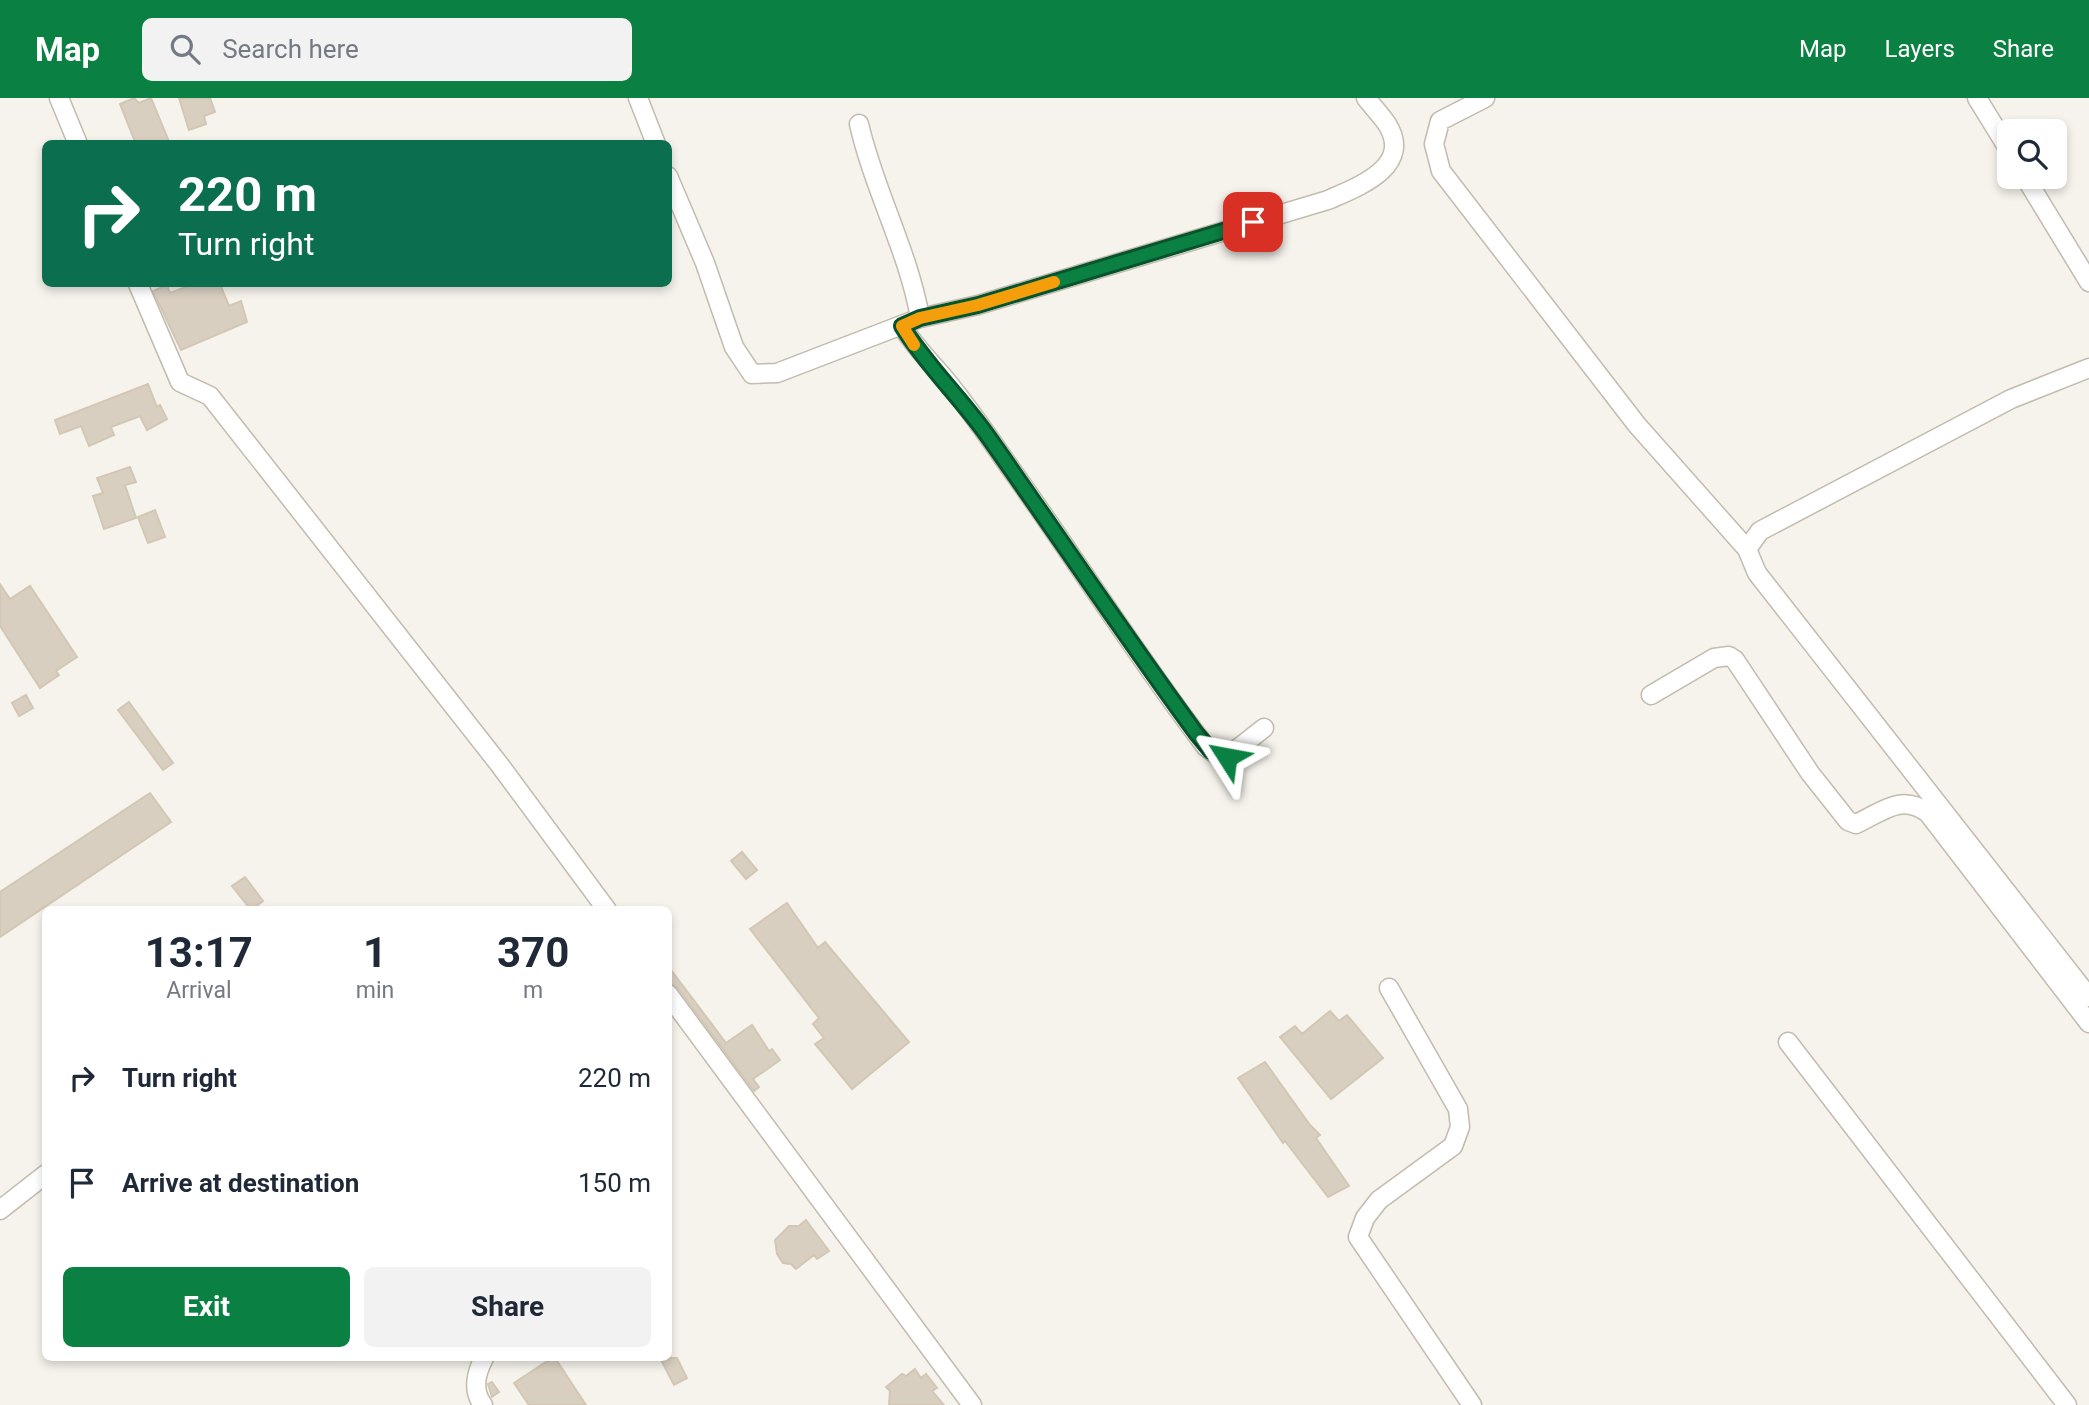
<!DOCTYPE html>
<html lang="en">
<head>
<meta charset="utf-8">
<style>
	:root { --surface:#fff; --page:#f2f2f3; --text:#1f2937; --muted:#747a83; --accent:#0b8043 }
	body { margin:0; font-family:Roboto,sans-serif; background:var(--page); color:var(--text); height:100vh; display:flex; flex-direction:column; font-size:26px; white-space:nowrap }
	* { box-sizing:border-box; margin:0 }
	p { font-size:23px; color:var(--muted) }
	.icon { flex:none; width:38px; height:38px; fill:none; stroke:currentColor; stroke-width:2; stroke-linecap:round; stroke-linejoin:round }
	.map { position:relative; flex:1; overflow:hidden }
	.panel { position:absolute; left:42px; top:808px; width:630px; height:455px; display:flex; flex-direction:column; background:var(--surface); border-radius:10px; box-shadow:0 4px 10px #0003 }
	.panel>* { flex:none }
	.banner { position:absolute; left:42px; top:42px; width:630px; height:147px; border-radius:10px; box-shadow:0 4px 10px #0003; background:#0b6e4f; color:#fff; overflow:hidden }
	.buttons { position:absolute; left:1997px; top:21px; display:grid; gap:14px }
	.buttons a { display:grid; place-items:center; width:70px; height:70px; border-radius:10px; background:var(--surface); box-shadow:0 4px 10px #0003; font-size:35px }
	.pin { position:absolute; display:grid; place-items:center; width:60px; height:60px; color:#fff; margin:-30px; border-radius:14px; box-shadow:0 4px 10px #0006 }
	.me { position:absolute; width:77px; margin:-38px; rotate:304deg; stroke-linejoin:round; filter:drop-shadow(0 0 5px #0008) }
	.turn { display:flex; align-items:center; gap:24px; height:147px; padding:0 21px; font-size:32px }
	.turn .icon { width:91px; height:91px; stroke-width:2.5 }
	.turn b { display:block; font-size:49px; line-height:60px }
	.eta { display:flex; justify-content:space-evenly; align-items:center; height:119px; text-align:center }
	.eta b { font-size:42px; font-weight:700; line-height:49px }
	.cta { display:flex; gap:14px; margin-top:auto; padding:14px 21px }
	.cta a { flex:1; height:80px; border-radius:10px; background:var(--accent); color:#fff; font-size:28px; font-weight:700; line-height:80px; text-align:center }
	.cta a+a { background:var(--page); color:var(--text) }
	ul { padding:0; list-style:none }
	li { display:flex; align-items:center; gap:21px; height:105px; padding:0 21px }
	li div { flex:1 }
	li b { display:block; font-size:26px }
	li em { font-style:normal }
	header { display:flex; align-items:center; gap:42px; box-sizing:border-box; height:98px; padding:0 35px; background:var(--accent); color:#fff }
	header strong { font-size:33px }
	nav { display:flex; gap:38px; margin-inline-start:auto; font-size:24px }
	.search { width:490px; height:63px; background:var(--page); display:flex; align-items:center; gap:18px; box-sizing:border-box; padding:0 24px; border-radius:10px; color:var(--muted); font-size:26px }
	.map>svg:first-child { display:block }
	.building { fill:#d8cfc1; stroke:#d3c7b4; stroke-width:2 }
	.lines { fill:none; stroke-linecap:round; stroke-linejoin:round }
	.minor-casing { stroke:#c2bbae; stroke-width:21 }
	.minor { stroke:#fff; stroke-width:18 }
	.route-casing { stroke:#07532c; stroke-width:18 }
	.route { stroke:#0b8043; stroke-width:12 }
	.slow { stroke:#f59e0b; stroke-width:12 }
</style>
</head>
<body>
<header>
<strong>Map</strong>
<div class="search"><svg class="icon" aria-label="search" viewBox="0 0 24 24"><circle cx="10" cy="10" r="6"/><path d="M15 15l6 6"/></svg>Search here</div>
<nav><a>Map</a><a>Layers</a><a>Share</a></nav>
</header>
<div class="map">
<svg width="2089" height="1307" viewBox="0 0 2089 1307">
	<rect width="100%" height="100%" fill="#f6f3ec"/>
	<path class="building" d="M134,0l5,5 12,-5 19,46h-34l-16,-40z
		M179,0h31l5,14 -11,4 2,8 -17,6z
		M194,186h26l9,22 12,-5 6,21 -66,28 -28,-59 14,-6 3,8z
		M148,286l9,23 3,-2 7,14 -20,11 -7,-14 -29,11 3,8 -25,11 -8,-20 -21,8 -5,-14z
		M130,369l6,15 -11,3 11,33 -32,11 -11,-33 10,-3 -6,-15z
		M155,412l10,27 -17,6 -10,-26z
		M0,486l10,15 20,-13 47,71 -21,14 3,4 -19,13 -40,-62z
		M26,597l7,13 -14,8 -7,-13z
		M129,604l44,61 -10,7 -45,-60z
		M150,695l21,29 -171,115v-45z
		M742,754l15,18 -11,9 -15,-18z
		M245,779l18,24 -12,9 -19,-24z
		M787,805l31,45 7,-6 84,100 -57,47 -37,-45 9,-6 -11,-14 6,-6 -69,-89z
		M668,868l58,77 26,-18 17,26 3,-2 8,11 -27,19 6,8 -5,4 -77,-104 -9,-4z
		M1330,913l9,10 8,-6 36,43 -52,41 -51,-62 15,-11 7,8z
		M1265,964l45,63 10,10 -4,3 33,48 -21,11 -43,-56 -2,2 -45,-65z
		M806,1122l23,31 -12,8 -3,-4 -18,14 -5,-5 -8,-1 -6,-9 -2,-14 14,-14h10z
		M552,1260h3l31,47h-57l-15,-22z
		M660,1260h17l10,20 -13,7z
		M915,1271l6,9 5,-4 11,14 -5,3 12,14h-55l1,-14 -4,-4 16,-13 4,2z
		M492,1284l7,10 -7,5 -4,-13z"/>
	<g class="lines">
		<g class="minor-casing">
			<path id="minor" d="M59,0l19,46
				M638,0l18,46
				M1485,0l-45,23 -6,23 7,27 196,254 110,124
				M1977,0l32,52
				M859,26c15,66 50,129 61,194
				M668,78l37,87 29,84 18,27 25,-1 143,-55 58,-13 350,-105c29,-13 86,-33 59,-76 -6,-9 -14,-17 -21,-26
				M2025,79l64,105
				M138,186l42,98 30,14 289,368 108,146
				M902,228c12,20 28,35 43,53 24,29 45,60 66,90 66,92 126,188 195,278l11,8 10,2 37,-29
				M2089,270l-78,31 -251,132 -13,18 10,24 332,424
				M1651,597l63,-37 15,-2 6,4 75,113 38,48 8,3c26,-12 45,-31 72,-11l161,210
				M1389,890l69,121 2,18 -7,19 -74,54 -14,18 -7,19 114,168
				M668,896l304,411
				M1788,944l279,363
				M0,1112l46,-36
				M483,1307c-11,-14 -7,-32 1,-47"/>
		</g>
		<use href="#minor" class="minor"/>
	</g>
	<g class="lines">
		<g class="route-casing">
			<path id="route" d="M1227,659l-16,-6 -15,-18c-72,-98 -139,-199 -209,-298 -27,-38 -61,-70 -85,-109l18,-8 58,-13 275,-83"/>
		</g>
		<use href="#route" class="route"/>
		<path class="slow" d="M914,247l-12,-19 18,-8 58,-13 76,-23"/>
	</g>
</svg>
<div class="buttons">
<a><svg class="icon" aria-label="search" viewBox="0 0 24 24"><circle cx="10" cy="10" r="6"/><path d="M15 15l6 6"/></svg></a>
</div>
<div class="pin" style="left:1253px;top:124px;background:#d93025"><svg class="icon" aria-label="arrive" viewBox="0 0 24 24"><path d="M6 21V4h12l-3 4 3 4H6"/></svg></div>
<svg class="me" style="left:1227px;top:659px" viewBox="-20 -20 40 40"><path d="M0-17L14 15 0 8-14 15z" fill="#0b8043" stroke="#fff" stroke-width="4"/></svg>
<div class="banner">
<div class="turn"><svg class="icon" aria-label="right" viewBox="0 0 24 24"><path d="M7 20v-9h11M14 6l5 5-5 5"/></svg><div><b>220 m</b>Turn right</div></div>
</div>
<section class="panel">
<div class="eta">
<div><b>13:17</b><p>Arrival</p></div>
<div><b>1</b><p>min</p></div>
<div><b>370</b><p>m</p></div>
</div>
<ul>
<li><svg class="icon" aria-label="right" viewBox="0 0 24 24"><path d="M7 20v-9h11M14 6l5 5-5 5"/></svg><div><b>Turn right</b></div><em>220 m</em></li>
<li><svg class="icon" aria-label="arrive" viewBox="0 0 24 24"><path d="M6 21V4h12l-3 4 3 4H6"/></svg><div><b>Arrive at destination</b></div><em>150 m</em></li>
</ul>
<div class="cta"><a>Exit</a><a>Share</a></div>
</section>
</div>
</body>
</html>
